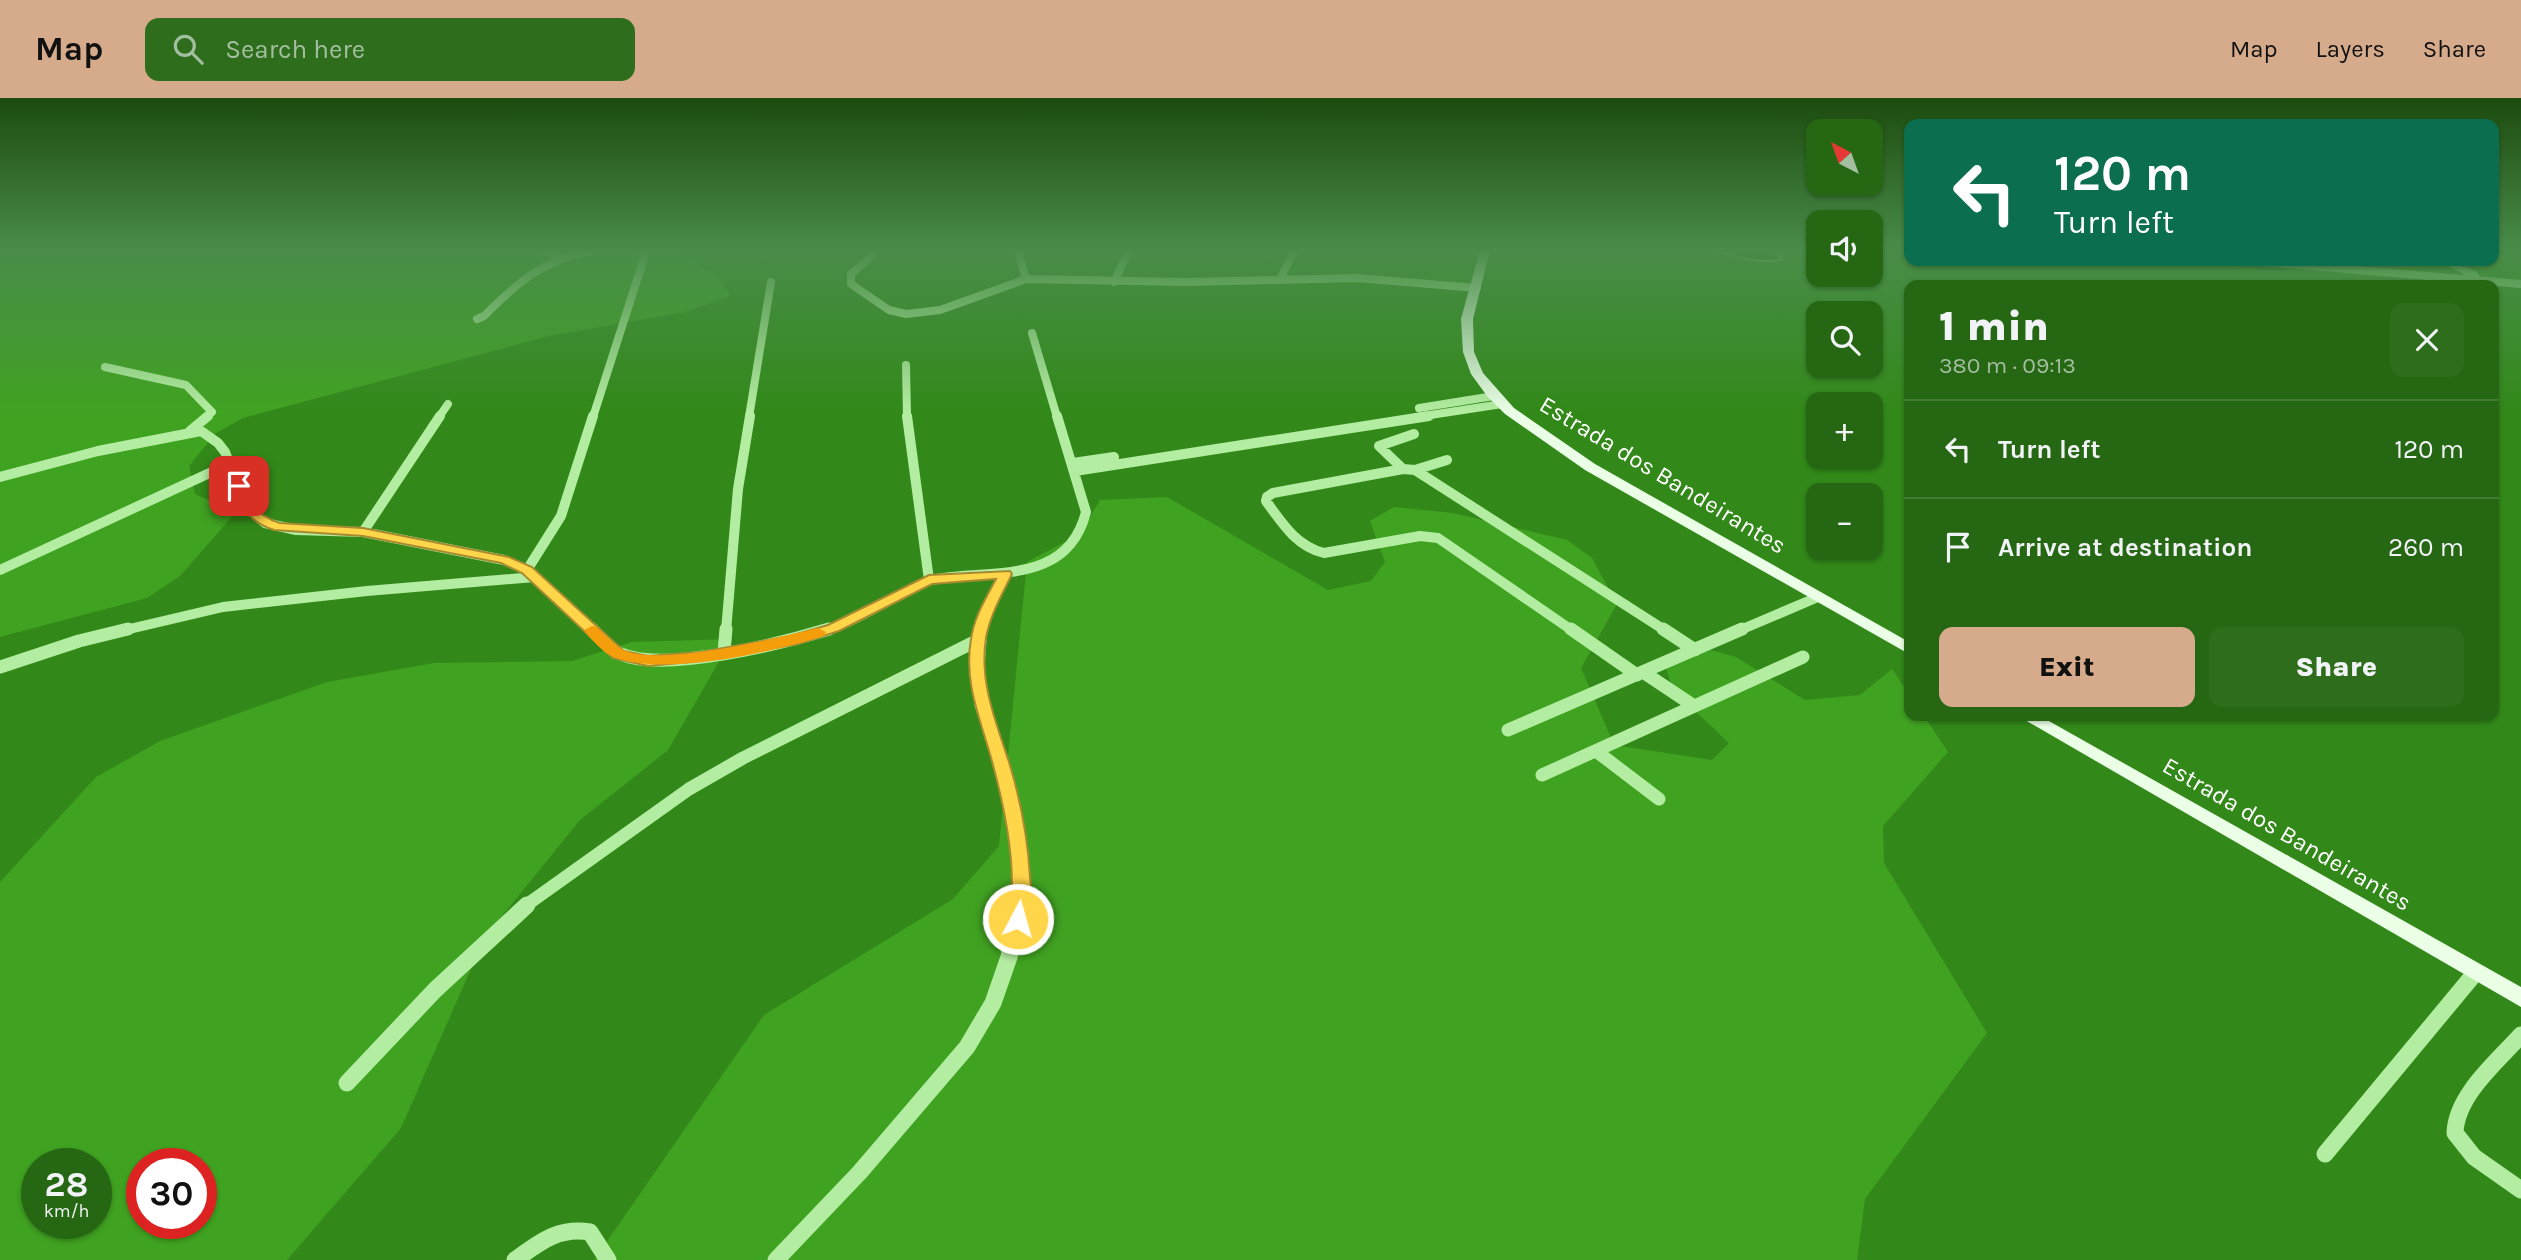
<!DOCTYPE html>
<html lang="en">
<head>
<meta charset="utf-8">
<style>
	:root { --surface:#266713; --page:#2e6d1c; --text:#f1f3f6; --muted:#a4bea0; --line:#427b33; --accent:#d6ab8b }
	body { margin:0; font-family:Karla,sans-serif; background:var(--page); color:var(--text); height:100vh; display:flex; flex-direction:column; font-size:26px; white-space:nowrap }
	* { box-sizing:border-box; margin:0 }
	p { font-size:23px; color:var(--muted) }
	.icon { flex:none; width:38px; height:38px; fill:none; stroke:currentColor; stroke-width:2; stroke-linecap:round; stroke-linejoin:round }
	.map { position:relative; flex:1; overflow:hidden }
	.sheet { position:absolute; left:1904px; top:182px; width:595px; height:441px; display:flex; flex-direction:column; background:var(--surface); border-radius:14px; box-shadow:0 2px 5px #0004 }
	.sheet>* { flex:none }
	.banner { position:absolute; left:1904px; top:21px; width:595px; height:147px; border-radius:14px; box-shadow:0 2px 5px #0004; background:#0b6e4f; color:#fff; overflow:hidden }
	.needle { width:46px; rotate:319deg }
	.controls { position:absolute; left:1806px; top:21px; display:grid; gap:14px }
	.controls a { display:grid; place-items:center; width:77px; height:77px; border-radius:14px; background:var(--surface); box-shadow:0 2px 5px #0004; font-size:35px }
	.speed { position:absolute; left:21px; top:1050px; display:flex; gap:14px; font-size:35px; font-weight:700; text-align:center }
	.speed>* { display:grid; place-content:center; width:91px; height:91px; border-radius:50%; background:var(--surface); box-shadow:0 2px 5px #0004; line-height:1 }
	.speed small { font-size:18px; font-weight:400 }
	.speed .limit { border:10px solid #d22; background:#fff; color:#111 }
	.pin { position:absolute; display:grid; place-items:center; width:60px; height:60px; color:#fff; margin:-30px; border-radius:14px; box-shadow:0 4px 10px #0006 }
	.me { position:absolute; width:77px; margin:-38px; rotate:6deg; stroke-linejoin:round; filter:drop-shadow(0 0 5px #0008) }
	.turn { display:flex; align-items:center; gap:24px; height:147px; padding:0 35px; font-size:32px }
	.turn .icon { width:91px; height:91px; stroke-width:2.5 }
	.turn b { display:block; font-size:49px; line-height:60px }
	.round { display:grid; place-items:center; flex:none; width:74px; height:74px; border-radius:14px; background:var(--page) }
	.head { display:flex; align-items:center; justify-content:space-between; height:119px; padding:0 35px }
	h1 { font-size:42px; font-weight:800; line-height:52px }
	.primary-button { display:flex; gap:14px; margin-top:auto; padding:14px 35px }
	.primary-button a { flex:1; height:80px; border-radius:14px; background:var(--accent); color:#111; font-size:28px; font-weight:800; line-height:80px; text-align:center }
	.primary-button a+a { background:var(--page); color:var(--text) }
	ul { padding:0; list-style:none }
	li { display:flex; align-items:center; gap:21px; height:98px; padding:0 35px; border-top:2px solid var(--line) }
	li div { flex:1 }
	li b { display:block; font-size:26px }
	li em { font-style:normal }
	header { display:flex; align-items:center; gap:42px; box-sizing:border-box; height:98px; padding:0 35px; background:var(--accent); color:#111 }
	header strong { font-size:33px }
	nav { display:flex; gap:38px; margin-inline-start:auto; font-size:24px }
	.search { width:490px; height:63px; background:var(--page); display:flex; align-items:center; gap:18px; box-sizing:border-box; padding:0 24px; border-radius:14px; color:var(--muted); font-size:26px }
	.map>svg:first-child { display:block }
	.green { fill:#40a221; fill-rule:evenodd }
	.water { fill:#226610; stroke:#abf094; stroke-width:2 }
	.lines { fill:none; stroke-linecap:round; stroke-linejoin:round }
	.canal { fill:#226610; fill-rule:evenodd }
	.minor-far3 { stroke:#b3eda1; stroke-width:8 }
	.minor-far2 { stroke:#b3eda1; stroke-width:10 }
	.minor-far1 { stroke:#b3eda1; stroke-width:13 }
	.minor { stroke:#b3eda1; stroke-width:17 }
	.major { fill:#ebffe7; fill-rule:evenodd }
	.route { fill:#ffd54a; stroke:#a68a30; stroke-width:2 }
	.slow { fill:#f59e0b }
	.labels { text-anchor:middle; stroke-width:7; stroke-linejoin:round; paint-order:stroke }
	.street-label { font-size:24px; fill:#fff; stroke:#328919 }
</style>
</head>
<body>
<header>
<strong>Map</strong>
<div class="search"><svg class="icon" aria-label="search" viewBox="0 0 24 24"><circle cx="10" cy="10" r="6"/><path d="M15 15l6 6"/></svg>Search here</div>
<nav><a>Map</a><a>Layers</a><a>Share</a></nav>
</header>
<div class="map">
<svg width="2521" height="1162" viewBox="0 0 2521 1162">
	<rect width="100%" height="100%" fill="#328919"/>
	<path class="green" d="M0,152h675l44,27 11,19 -45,16 -136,24 -306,82 -27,15 -27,33 6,28 41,18 -56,64 -33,22 -147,39z
		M1167,399l161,93 43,-9 14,-19 -15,-41 24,-14 59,6 114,27 25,18 25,46 -36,64 33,77 98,15 17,-17 -56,-53 -9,-29 25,-17 47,13 69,43 55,-5 32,-26 17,25v22h15l24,36 -65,74 1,37 103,170 -122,166 -8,61h-1263l170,-245 189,-116 46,-53 28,-284 53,-28 20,-34z
		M732,541l-64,111 -88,70 -95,117 -84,191 -114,132h-287v-378l96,-105 64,-36 167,-59 107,-19 138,-2 60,-19zM37,1066h59v59h-59zM142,1066h59v59h-59z"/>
	<path class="water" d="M1713,152h59l10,9c-16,6 -53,-3 -69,-9z"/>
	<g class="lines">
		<path class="canal" d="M2223,163h72l4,4c-8,9 -68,5 -76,-4z"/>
		<path class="minor-far3" d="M542,152l17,7
			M874,152l-1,5 -22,19v10l38,26 17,4 34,-4 86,-31 160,3 172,-4 119,10
			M1018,152l8,29
			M2253,163l268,23
			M2448,163l27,15
			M1280,181l15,-29
			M1114,184l15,-32
			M477,221l7,-3c36,-36 59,-56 110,-66
			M1032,235l25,84
			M906,267l1,52
			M105,269l81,18 26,27 -6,5
			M1419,310l75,-12
			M439,319l9,-13
			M593,319l52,-162 -4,-5
			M749,319l22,-135
			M1417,319l85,-13"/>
		<path class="minor-far2" d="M907,318l22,164
			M190,333l18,-15
			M1073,365l41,-6
			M1403,371l-24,-23 35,-12
			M1415,372l32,-10
			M1075,373l354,-55
			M0,379l98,-26 103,-20 17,12 7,9 21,55 19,16 31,7 67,2 141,28 23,10 67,61
			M363,434l77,-116
			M0,472l229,-106
			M527,472l34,-54 32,-100
			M121,533l102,-24 144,-16 168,-14
			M726,533l12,-142 12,-73
			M823,533c29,-8 56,-26 83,-39 8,-4 16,-10 25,-12 56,-12 136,8 155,-68l-29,-96
			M980,533l4,-15 21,-42
			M1573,533l-135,-93 -18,-2 -96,17c-28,-7 -42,-30 -58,-52l1,-4 6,-4 130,-24 12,1 251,161
			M1738,533l80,-34"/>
		<path class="minor-far1" d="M592,531c8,8 18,21 29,25 42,19 163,-11 208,-25
			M981,531l-3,37 3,39 20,60 18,89 2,52
			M1571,531l66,46
			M1663,531l32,21
			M724,554l2,-23
			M0,569l79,-26 49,-12
			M1643,574l51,34
			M1508,632l234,-101
			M1596,653l63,48
			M1542,677l261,-118
			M525,808l164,-117 54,-31 235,-118"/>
		<path class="minor" d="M2521,937c-23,26 -65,60 -66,98l19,24 47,33
			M347,985l88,-93 92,-85
			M2325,1056l151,-182
			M515,1162c25,-18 43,-33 75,-28l18,28
			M776,1162l84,-88 107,-125 26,-44 16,-46 12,-52"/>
		<path class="major" d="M1480,152h10l-17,69 1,33 9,21 31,35 81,56 314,178v12l-324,-184 -80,-56 -18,-18 -16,-22 -8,-22 -2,-33z
			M2018,618h22l481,271v20z"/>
	</g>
	<linearGradient id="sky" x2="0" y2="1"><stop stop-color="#1c4b0e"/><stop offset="0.48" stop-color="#498c49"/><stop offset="1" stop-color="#498c49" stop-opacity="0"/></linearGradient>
	<rect width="2521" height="315" fill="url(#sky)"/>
	<path class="route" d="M239,384c9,4 8,11 12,20 5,10 18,18 29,21l83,5 146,29 23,10 92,84 24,5 53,-4 89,-16 38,-11 101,-50 81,-4 2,3c-10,21 -22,41 -26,64 -7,44 10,84 23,124 11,36 19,78 21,115 2,17 3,33 -5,47l-7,2 -7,-2 -3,-5c11,-45 -3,-109 -15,-154 -11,-42 -30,-81 -22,-126 3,-22 15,-41 25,-60l-64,5 -93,47 -41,13 -97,17 -53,5 -35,-8 -91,-85 -21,-10 -138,-27 -89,-6c-24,-8 -34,-22 -42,-44z"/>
	<path class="slow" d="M592,528l5,1c8,8 19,20 29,24 39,15 150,-13 192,-23l8,4 -2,4c-51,16 -157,40 -208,22 -11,-3 -25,-19 -32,-28z"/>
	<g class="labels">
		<g class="street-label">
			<text transform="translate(1663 377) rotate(31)" y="8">Estrada dos Bandeirantes</text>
			<text transform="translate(2287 736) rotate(30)" y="8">Estrada dos Bandeirantes</text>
		</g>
	</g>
</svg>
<div class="controls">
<a><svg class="needle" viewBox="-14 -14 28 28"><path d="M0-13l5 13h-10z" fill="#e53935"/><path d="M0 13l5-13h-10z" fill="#a4bea0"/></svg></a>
<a><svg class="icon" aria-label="sound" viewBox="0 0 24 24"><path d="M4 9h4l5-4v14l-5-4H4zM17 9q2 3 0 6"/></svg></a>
<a><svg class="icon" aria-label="search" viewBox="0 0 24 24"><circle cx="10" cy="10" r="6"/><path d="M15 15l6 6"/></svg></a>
<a>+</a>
<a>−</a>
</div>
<div class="speed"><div>28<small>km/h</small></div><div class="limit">30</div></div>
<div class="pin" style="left:239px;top:388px;background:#d93025"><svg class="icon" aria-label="arrive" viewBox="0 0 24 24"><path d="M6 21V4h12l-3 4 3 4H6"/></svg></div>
<svg class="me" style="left:1018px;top:821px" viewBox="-20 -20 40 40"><circle r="17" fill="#ffd54a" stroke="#fff" stroke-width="3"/><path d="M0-11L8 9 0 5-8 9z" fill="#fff"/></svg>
<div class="banner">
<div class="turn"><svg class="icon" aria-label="left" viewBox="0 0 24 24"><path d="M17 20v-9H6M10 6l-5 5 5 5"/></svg><div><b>120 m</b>Turn left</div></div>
</div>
<section class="sheet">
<div class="head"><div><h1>1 min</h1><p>380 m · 09:13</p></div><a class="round"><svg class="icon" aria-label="close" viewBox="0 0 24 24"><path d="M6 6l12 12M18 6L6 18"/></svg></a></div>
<ul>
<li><svg class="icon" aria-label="left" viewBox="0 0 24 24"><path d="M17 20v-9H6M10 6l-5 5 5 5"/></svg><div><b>Turn left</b></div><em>120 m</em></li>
<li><svg class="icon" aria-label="arrive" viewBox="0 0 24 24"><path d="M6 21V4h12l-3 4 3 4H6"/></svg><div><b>Arrive at destination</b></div><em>260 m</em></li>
</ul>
<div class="primary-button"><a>Exit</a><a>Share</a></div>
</section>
</div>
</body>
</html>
